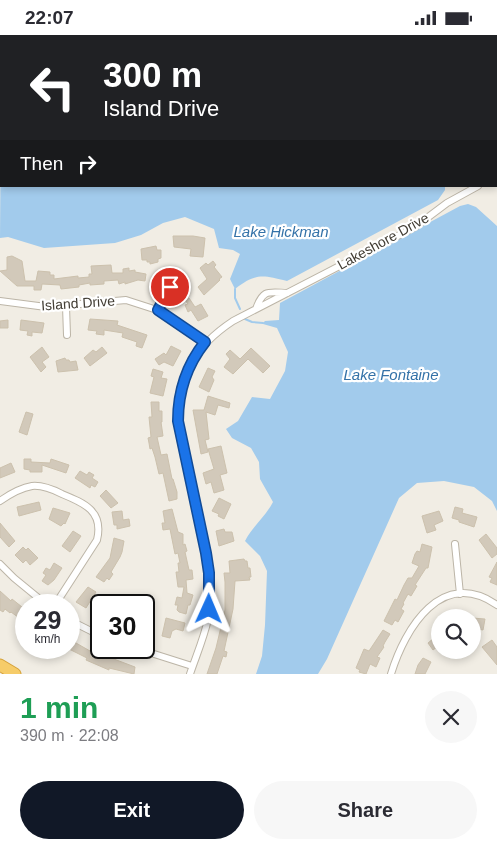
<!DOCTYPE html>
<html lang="en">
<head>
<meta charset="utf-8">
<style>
	:root { --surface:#fff; --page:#f7f7f7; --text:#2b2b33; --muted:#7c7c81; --accent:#111827 }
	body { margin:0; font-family:Helvetica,sans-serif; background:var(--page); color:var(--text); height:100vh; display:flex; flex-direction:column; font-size:19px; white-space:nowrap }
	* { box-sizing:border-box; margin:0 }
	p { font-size:16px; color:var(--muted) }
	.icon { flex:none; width:28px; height:28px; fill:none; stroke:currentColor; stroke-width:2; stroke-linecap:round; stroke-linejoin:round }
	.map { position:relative; height:639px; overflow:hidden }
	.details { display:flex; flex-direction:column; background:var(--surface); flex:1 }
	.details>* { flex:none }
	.top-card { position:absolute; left:0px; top:0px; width:498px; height:152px; box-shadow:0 2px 8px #0003; background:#202124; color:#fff; overflow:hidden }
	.buttons { position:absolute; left:431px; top:574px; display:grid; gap:10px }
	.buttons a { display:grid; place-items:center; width:50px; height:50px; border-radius:50%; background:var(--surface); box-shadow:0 2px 8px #0003; font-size:25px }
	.speed { position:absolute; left:15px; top:559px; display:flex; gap:10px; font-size:25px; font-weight:700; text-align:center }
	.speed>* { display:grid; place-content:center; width:65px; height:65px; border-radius:50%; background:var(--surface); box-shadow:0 2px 8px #0003; line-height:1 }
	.speed small { font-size:12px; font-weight:400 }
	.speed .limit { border:2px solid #111; border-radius:8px; background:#fff; color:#111 }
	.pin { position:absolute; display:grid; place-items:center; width:42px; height:42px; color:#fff; margin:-21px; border:2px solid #fff; border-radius:50%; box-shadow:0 1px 5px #0007 }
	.me { position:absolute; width:55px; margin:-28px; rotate:1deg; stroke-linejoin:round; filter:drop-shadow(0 0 4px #0008) }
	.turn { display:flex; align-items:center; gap:18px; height:105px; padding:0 20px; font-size:22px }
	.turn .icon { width:65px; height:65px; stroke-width:2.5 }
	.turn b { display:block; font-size:35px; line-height:42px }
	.then { display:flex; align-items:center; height:48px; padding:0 20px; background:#0003; gap:10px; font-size:19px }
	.round { display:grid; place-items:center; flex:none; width:52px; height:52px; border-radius:26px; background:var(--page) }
	.headline { display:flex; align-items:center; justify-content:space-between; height:85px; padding:0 20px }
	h1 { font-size:30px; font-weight:700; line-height:38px; color:#1e9e55 }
	.button { display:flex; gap:10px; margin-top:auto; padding:10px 20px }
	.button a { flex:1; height:58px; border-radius:30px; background:var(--accent); color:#fff; font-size:20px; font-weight:700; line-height:58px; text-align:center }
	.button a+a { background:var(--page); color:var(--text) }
	.status { display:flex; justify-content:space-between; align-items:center; height:35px; padding:0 25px; background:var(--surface); direction:ltr }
	.status svg { height:14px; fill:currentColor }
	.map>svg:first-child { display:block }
	.water { fill:#a2cbec }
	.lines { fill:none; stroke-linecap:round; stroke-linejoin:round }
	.stream { stroke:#a2cbec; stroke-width:2 }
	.building { fill:#d2c9ba; stroke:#ccc1ad }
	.street-casing { stroke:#bcb5a7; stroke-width:8 }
	.highway-casing { stroke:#d4a13a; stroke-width:13 }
	.street { stroke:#fff; stroke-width:6 }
	.highway { stroke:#f6cc69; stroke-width:11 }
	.route-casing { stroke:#114b97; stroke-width:12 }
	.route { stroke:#1a73e8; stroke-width:9 }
	.labels { text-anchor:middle; stroke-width:4.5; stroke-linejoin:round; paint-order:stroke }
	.street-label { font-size:14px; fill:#423d34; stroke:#fff }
	.water-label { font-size:15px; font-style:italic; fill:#3472a8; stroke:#fff }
</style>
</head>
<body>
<div class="status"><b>22:07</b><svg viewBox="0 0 49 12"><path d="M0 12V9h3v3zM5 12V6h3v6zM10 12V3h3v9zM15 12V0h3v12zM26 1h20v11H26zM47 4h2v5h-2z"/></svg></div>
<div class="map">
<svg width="497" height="639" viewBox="0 0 497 639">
	<rect width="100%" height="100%" fill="#f1ede4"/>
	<path class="water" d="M69,0h428v36l-1,-35h-427z
		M1,65v86h444v4l-7,10 -151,81c-25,-6 -31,-8 -52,8l-5,-10 10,-25 -7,-4 -14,-2 -5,-19 -29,-12 -22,6 -22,12 -26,8 -71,5 -36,-11 -8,1z
		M468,169l8,3 21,19v285l-5,-10 -18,-14 -30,-6 -27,2 -18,15 -72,161 -9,15h-62l6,-18 3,-31 2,-54 -7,-15 -15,-15c8,-15 20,-24 28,-39l-13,-23 -1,-17 -8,-14 -19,-10 -6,-9 12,-8 14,-24 18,2 15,-28 3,-19 -11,-24 -14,-4v-1l2,-2 14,-1 1,-17 180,-97z"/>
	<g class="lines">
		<path class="stream" d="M235,254v9l5,11
			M245,284l7,3 11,1"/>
	</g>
	<path class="building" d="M173,201h20l12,2 -2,19 -13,-1 1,-7 -17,-2z
		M156,211l1,4h4v8l-3,1v3l-8,2v-2h-3v-2h-5l-1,-11z
		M12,221l10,5 3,20h11l2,-10 12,1v3h4v4l24,-3v2l11,-1v-3h3l-1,-8 20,-1 1,8h11v-4l6,-1v3l6,-1v2l11,2 -1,7 -7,-1 -13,4v-2l-6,2 -1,-4 -14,1v3l-14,1v-2l-11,2v2l-18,2 -1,-4 -18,-1 -1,6h-7v-4h-17l-17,-15 7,-1v-13z
		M213,226l3,4 -2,2 8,10 -3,2 1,1 -16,15 -6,-8 9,-8 -7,-11 6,-5 2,2z
		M189,263l6,9 6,-3 7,12 -10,5 -7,-11 -3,2 -3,-7 3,-1 -3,-4z
		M90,284l28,2 -1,4 30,10 -5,13 -6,-2 1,-4 -15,-5 1,-4 -19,-3v5l-8,-1 1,-3 -9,-1z
		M8,285v8h-8v-7z
		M21,285l23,3 -2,10 -10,-1v4l-5,-1 1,-4 -8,-1z
		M171,311l10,5 -8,15 -9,-4 -5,3 -4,-6 9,-6 2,2z
		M42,312l7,10 -7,5 4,5 -5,5 -11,-15z
		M102,312l5,6 -17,13 -6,-8 9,-8 3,2z
		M251,313l19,18 -7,7 -15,-14 -15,15 -9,-7 6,-8 -4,-5 4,-4 10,9z
		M65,323l1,2h3l1,2 6,-1 2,9 -20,2 -2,-11z
		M208,333l7,3 -3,6 2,3 -5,12 -10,-5z
		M153,334l10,3 -2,6 6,1 -4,17 -13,-3 4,-16 -3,-1z
		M208,361l22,7 -1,5 -11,-3 -3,10 -9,-3 3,27 -4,1 3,12 -7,2 -8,-44h11z
		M151,367h8v9h3v11h-1l2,14 -6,1 4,18 6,-1 5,25h1l4,13v7l-8,2 -6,-28 -4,1 -4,-17 -3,-9 -2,1 -1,-6 -1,-5 3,-1 -2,-20h3z
		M26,377l7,2 -6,21 -8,-3z
		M221,411l6,27 -7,2 4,15 -10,3 -3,-11 -5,2 -3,-11 11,-4 -6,-20z
		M24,424h7v3l19,1 1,-4 18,6 -3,8 -24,-8v7h-12v-2l-6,-1z
		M11,428l4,9 -15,6v-10z
		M80,436l7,4 2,-3 5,3 -2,3 6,4 -3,5 -4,-2 -1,3 -15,-10z
		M106,455l12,13 -7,5 -11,-12z
		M219,463l12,6 -7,15 -6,-3 1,-2 -7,-3z
		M39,467l2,8 -22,6 -2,-9z
		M455,472l8,2 -1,4 15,4 -3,10 -15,-5v-2l-7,-2z
		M53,473l17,5 -5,11 -1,-1 -3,3 -12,-7z
		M172,474l6,23 5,2v11l2,-1 2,7 -2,1 4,18h3l1,9 -7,1 1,13 6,2 -3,10h-2l-2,9 -7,-2 -2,-2 1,-5h-3l2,-8 5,1 2,-11h-6l-2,-15h3l-1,-9h2l-2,-10 -3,1 -5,-25 -7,1 -1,-7h3l-2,-12z
		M122,476l1,9 6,-1 1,7 -13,3v-4h-3l-2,-13z
		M439,476l4,10 -9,4 2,5 -9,3 -5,-17z
		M0,488l15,18 -6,6 -9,-10z
		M224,494l1,3h7l2,9 -15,5 -3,-15z
		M73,496l8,5 -11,16 -8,-6z
		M486,499l11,14v6l-5,4 -13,-18z
		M114,503l10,3 -2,11 -2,5 -9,15 2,2 -4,6 -2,-2 -3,4 -8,-5 14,-19z
		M422,509l10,3 -4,21h-2l-11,17 2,1 -6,10 -3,-2 -5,9 1,1 -3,5 3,2 -6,11 -3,-2 -3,5 -8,-4 11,-22 2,1 7,-15 4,-7h4l7,-12 -7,-3 3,-9 2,-3 3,1z
		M23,512l3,3 2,-2 10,10 -8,7 -4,-5 -3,3 -8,-8z
		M244,524l1,2h2l1,7h2l1,9h-2l1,3 -15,1 -2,28 -9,42 3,1 -1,5 -3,-1 -6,18h-10l9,-26 9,-38v-28l-1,-9h6l-1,-12z
		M497,527v23l-7,-3 2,-4 -3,-1z
		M54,528l8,5 -8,12 -6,5 -6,-4 4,-6 -3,-2 3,-5 4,2z
		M88,552l8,5 -10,16 -10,-6z
		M0,556l11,10 1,-2 10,8 1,-1 3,2v15l-15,-11 -1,1 -5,-4 -2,3 -3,-2z
		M166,583l19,5 -2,8 -7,-2 -4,2 -2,7 -8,-2z
		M472,583l13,1 -2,11 -11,-2z
		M144,586l5,2 -4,14 -1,-1z
		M383,595l7,4 -5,8 -2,4 1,1 -7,10 3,1 -4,9 -6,-3 -4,10 -7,-2 1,-2 -4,-2 8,-19 5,2z
		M440,598v17l-3,-3 -4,3 -5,-7z
		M69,604l21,12v-1l45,17 -1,7 -25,-6v2l-23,-10 1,-2 -18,-9z
		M492,605l5,7v18l-15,-18z
		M423,623l8,4 -6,12h-10l3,-9z"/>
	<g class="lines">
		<g class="street-casing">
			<path id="street" d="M6,1l1,-1
				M0,11l1,-2
				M496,107l1,4
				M496,144h1
				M0,266l46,6 80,-7 31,10 48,32
				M66,271l1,29
				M256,274c7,-20 12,-17 31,-16
				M157,275l12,-23
				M0,466c10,-7 20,-13 32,-15 10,-1 20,3 30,8 22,9 42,17 35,46l-42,65
				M455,509l5,50
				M0,529l14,14 33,27
				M69,585l32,16
				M132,612l60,19
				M190,639c6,-18 14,-36 18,-55 4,-22 1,-44 -3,-66 -5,-27 -11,-54 -17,-82 -4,-16 -9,-32 -10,-48 -5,-45 20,-79 55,-102l182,-94 32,-24 31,-17
				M391,639c14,-46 51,-107 106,-69"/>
		</g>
		<g class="highway-casing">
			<path id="highway" d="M0,630l15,9"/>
		</g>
		<use href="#street" class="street"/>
		<use href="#highway" class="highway"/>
	</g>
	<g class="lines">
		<g class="route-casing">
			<path id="route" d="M170,252l-12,23 47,32c-19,24 -27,49 -27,79l28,132 3,20v36"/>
		</g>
		<use href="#route" class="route"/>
	</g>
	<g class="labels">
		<g class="street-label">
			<text transform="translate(383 206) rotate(-29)" y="5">Lakeshore Drive</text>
			<text transform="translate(78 268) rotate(-4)" y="5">Island Drive</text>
		</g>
		<g class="water-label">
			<text x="281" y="202">Lake Hickman</text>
			<text x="391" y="345">Lake Fontaine</text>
		</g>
	</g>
</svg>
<div class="buttons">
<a><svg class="icon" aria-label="search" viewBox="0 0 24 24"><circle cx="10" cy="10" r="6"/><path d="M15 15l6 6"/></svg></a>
</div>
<div class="speed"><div>29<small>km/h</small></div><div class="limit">30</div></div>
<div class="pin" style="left:170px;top:252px;background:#d93025"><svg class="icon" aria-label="arrive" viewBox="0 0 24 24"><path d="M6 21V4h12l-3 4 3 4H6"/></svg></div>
<svg class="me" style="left:209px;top:574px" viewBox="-20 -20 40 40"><path d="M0-17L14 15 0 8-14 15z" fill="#1a73e8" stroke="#fff" stroke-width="4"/></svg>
<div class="top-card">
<div class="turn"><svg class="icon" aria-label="left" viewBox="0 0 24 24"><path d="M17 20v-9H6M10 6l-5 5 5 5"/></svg><div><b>300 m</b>Island Drive</div></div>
<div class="then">Then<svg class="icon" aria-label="right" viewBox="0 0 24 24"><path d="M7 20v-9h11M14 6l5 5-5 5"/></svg></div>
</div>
</div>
<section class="details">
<div class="headline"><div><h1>1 min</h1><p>390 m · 22:08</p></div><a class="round"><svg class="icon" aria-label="close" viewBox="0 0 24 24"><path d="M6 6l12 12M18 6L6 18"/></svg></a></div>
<div class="button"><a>Exit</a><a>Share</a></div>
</section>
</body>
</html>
